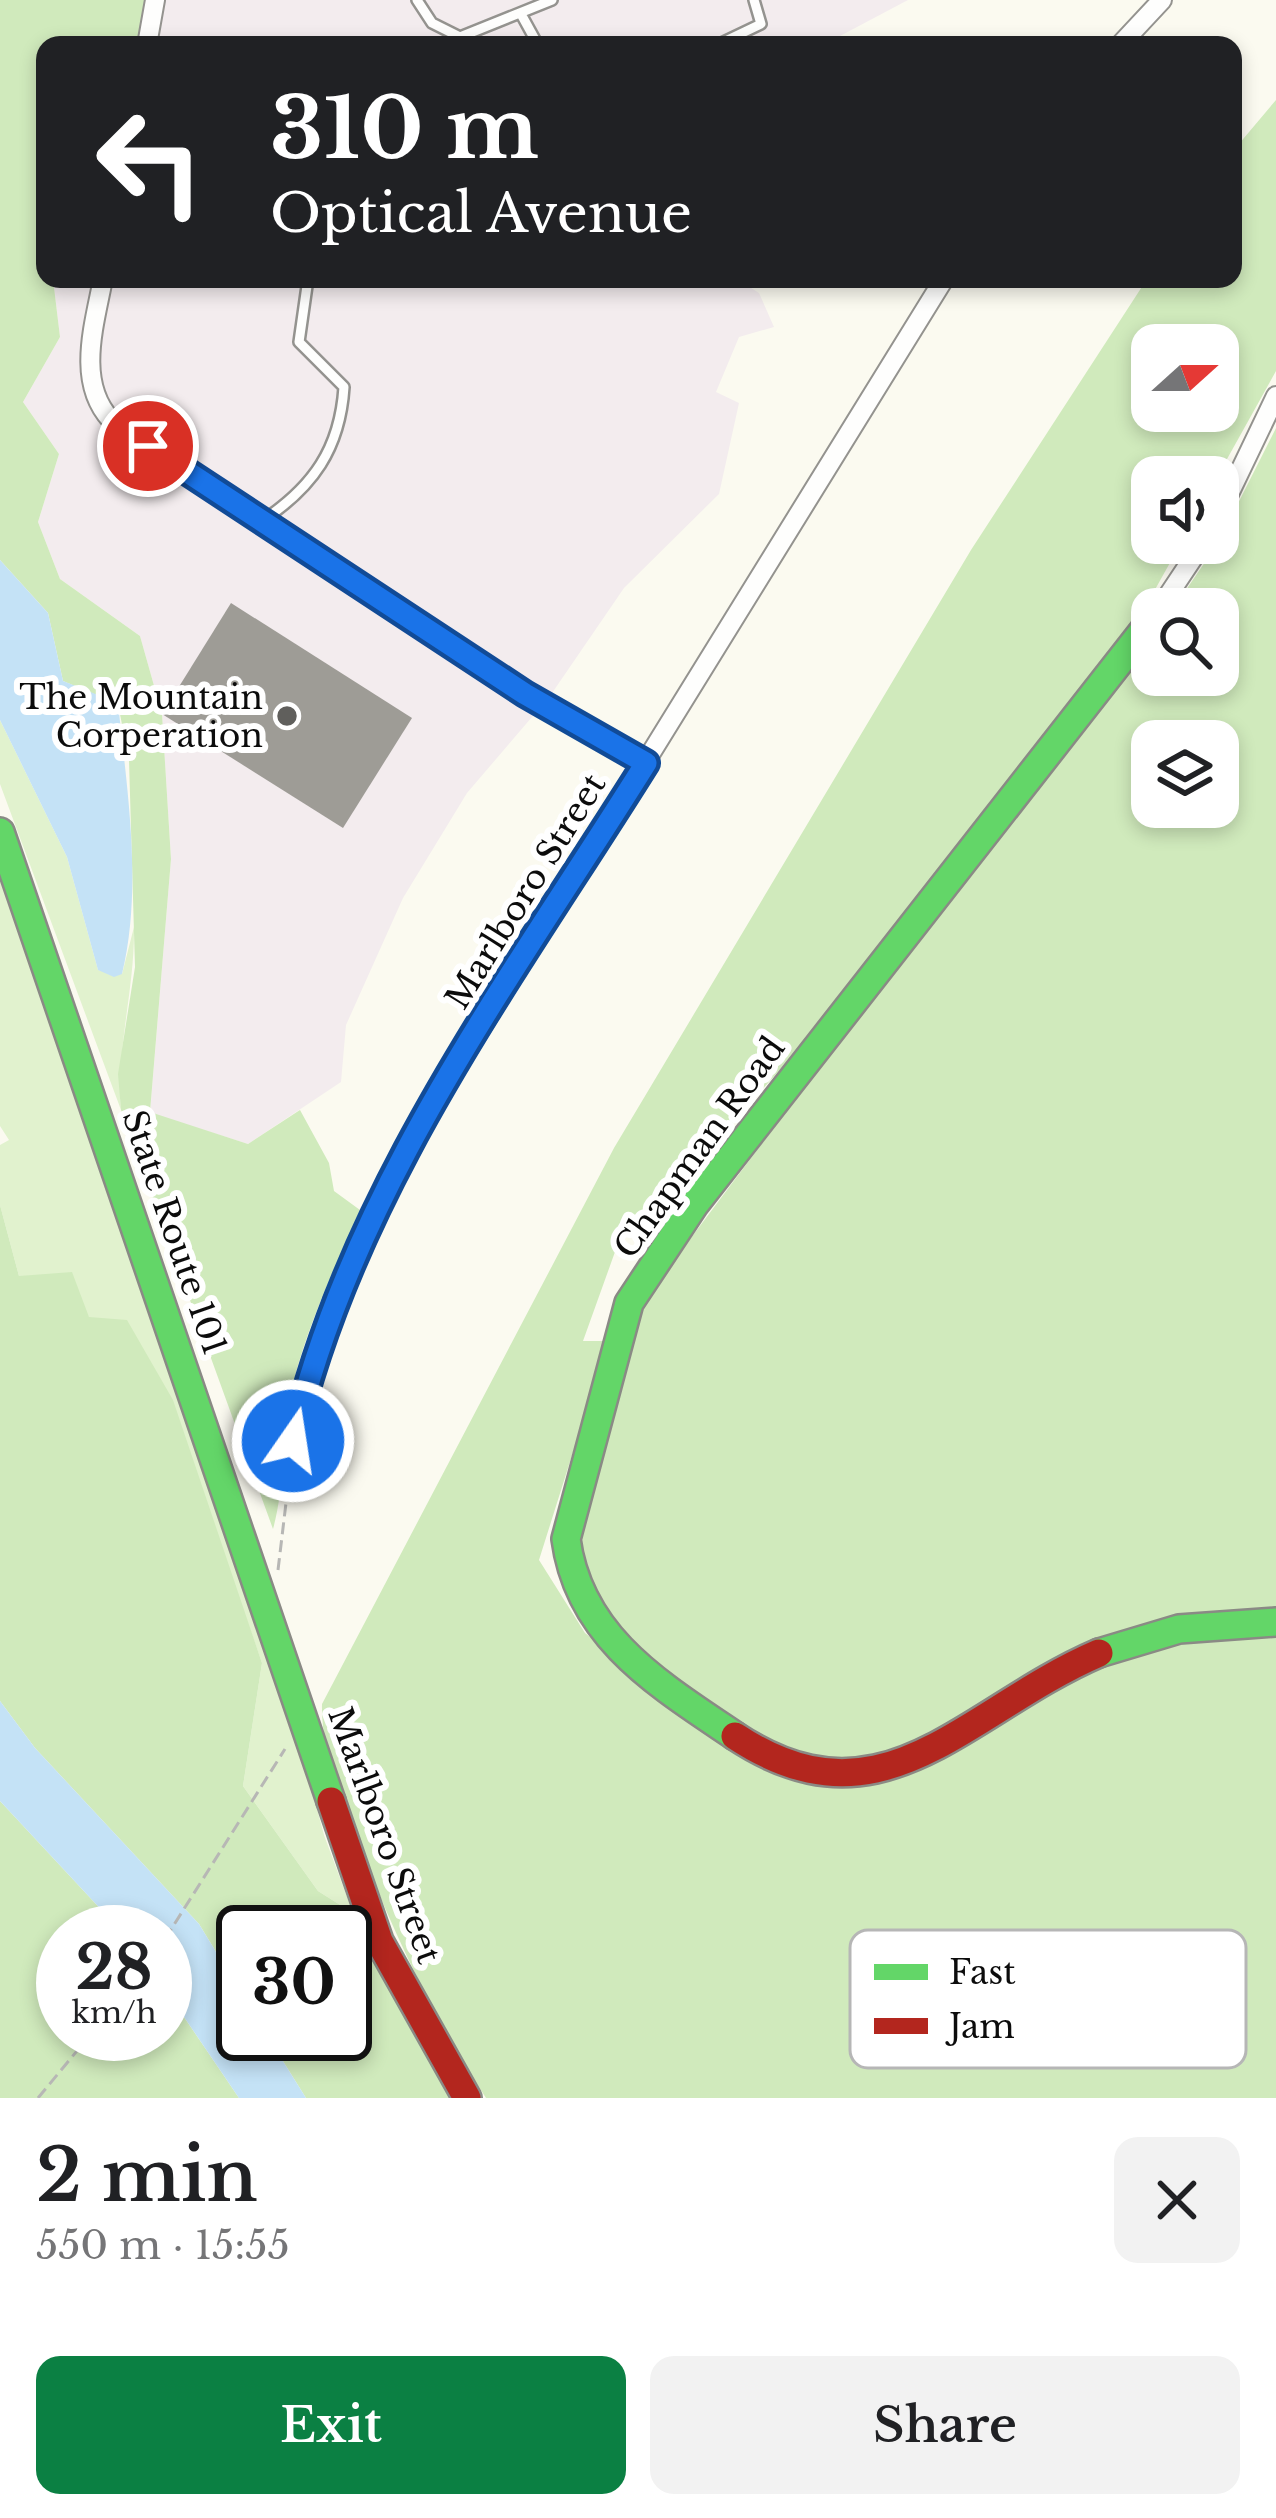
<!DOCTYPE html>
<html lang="en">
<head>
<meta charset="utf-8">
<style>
	:root { --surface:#fff; --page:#f2f2f2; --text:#202124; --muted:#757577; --accent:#0b8043 }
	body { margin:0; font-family:"Libre Baskerville",serif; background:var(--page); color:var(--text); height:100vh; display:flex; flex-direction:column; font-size:45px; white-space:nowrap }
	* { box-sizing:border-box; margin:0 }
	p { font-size:39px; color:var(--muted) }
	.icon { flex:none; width:66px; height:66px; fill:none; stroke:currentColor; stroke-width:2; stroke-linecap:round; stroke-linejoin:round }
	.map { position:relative; height:2098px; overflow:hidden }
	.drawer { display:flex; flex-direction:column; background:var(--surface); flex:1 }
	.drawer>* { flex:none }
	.banner { position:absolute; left:36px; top:36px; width:1206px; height:252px; border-radius:24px; box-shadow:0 6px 18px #0003; background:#202124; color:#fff; overflow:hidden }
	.needle { width:78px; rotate:69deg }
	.controls { position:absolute; left:1131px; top:324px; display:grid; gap:24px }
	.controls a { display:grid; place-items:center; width:108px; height:108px; border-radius:24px; background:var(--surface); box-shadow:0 6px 18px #0003; font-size:60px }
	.speed { position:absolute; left:36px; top:1905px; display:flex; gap:24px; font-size:60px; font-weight:700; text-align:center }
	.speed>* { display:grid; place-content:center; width:156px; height:156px; border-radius:50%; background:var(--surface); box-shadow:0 6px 18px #0003; line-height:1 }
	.speed small { font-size:30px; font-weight:400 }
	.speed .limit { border:6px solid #111; border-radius:18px; background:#fff; color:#111 }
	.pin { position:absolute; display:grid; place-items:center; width:102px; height:102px; color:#fff; margin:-51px; border:6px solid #fff; border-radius:50%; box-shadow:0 3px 12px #0007 }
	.me { position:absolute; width:132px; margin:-66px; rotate:13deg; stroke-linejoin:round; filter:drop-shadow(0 0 9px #0008) }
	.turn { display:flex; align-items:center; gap:42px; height:252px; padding:0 36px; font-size:54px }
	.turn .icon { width:156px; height:156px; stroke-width:2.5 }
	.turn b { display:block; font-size:84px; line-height:102px }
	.round { display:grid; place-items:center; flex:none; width:126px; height:126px; border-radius:24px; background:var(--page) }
	.summary { display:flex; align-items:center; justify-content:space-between; height:204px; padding:0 36px }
	h1 { font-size:72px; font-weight:600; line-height:90px }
	.primary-button { display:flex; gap:24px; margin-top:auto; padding:24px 36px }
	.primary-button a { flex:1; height:138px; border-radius:24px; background:var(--accent); color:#fff; font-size:48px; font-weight:600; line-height:138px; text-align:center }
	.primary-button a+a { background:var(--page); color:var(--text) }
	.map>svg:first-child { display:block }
	.industrial { fill:#f3ecee }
	.green { fill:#e1f2ce }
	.forest { fill:#d0eabc; fill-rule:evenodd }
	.water { fill:#c4e2f6 }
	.building { fill:#9e9c96 }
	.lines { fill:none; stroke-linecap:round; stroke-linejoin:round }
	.lane-casing { stroke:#94938f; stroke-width:14 }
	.street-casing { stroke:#94938f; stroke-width:22 }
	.fast-casing { stroke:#8a8a85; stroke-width:32 }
	.jam-casing { stroke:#8a8a85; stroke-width:32 }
	.path { stroke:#b7b7b5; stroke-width:3; stroke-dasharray:12 6; stroke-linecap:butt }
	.lane { stroke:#fefefd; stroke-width:9 }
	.street { stroke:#fefefd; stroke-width:18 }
	.fast { stroke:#63d668; stroke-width:27 }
	.jam { stroke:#b3261e; stroke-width:27 }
	.route-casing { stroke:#114b97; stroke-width:30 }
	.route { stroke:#1a73e8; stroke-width:21 }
	.poi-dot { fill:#605f5c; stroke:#fff; stroke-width:4.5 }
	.labels { text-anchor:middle; stroke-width:12; stroke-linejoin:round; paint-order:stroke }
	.poi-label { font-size:33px; fill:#0c0c0c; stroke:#fff; text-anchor:end }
	.street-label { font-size:33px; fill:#0c0c0c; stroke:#fff }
	.key { fill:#fff; stroke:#b6b6b6; stroke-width:3 }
	.key-label { font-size:33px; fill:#0c0c0c }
</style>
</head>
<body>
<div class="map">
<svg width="1276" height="2098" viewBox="0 0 1276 2098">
	<rect width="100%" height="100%" fill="#fbfaf0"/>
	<path class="industrial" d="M145,0h763l-85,45h-686z
		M53,279h684l22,14 15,34 -35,10 -23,55 23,11 -20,91 -95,94 -74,108 -83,97 -64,105 -57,127 -5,57 -93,62 -98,-31 21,-254 -9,-145 -22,-78 -80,-57 -22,-57 21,-68 -36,-52 37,-65z"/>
	<path class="green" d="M0,720l67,137 31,113 24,4 12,-47c1,62 -18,121 -13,183l-121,-326z
		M0,880l282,799 42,156 29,78 -35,-22 -75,-105 19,-123 -41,-116 -132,-230 -70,-41 -19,-71v-60l9,-5 -9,-14z"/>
	<path class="forest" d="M0,0h145l-8,45h-92v234h8l7,58 -37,65 36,52 -21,68 22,57 80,57 22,78 9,145 -21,253 98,32 52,-34 29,53 5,28 26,19c-27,62 -57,124 -71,191 -8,43 -4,86 -16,128l-152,-419 -3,-36 17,-107 -6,-207 -11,-56 -55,-23 -15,-68 -48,-53z
		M1276,100v271l-59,106h-65v66h29l-48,86 -304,386 -158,176 -46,33 -42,117h25l-69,219 46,73 130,101 101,50 151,-51 159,-84 150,-19v468h-790c-55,-85 -97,-173 -132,-268 -15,-43 -33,-80 -32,-126l292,-556 357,-598 176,-271h86v-128zM1152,345h66v66h-66z
		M1276,428v1185l-109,5 -73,27 -182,106 -66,16 -44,2 -148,-102 -58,-57 -22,-66 62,-233 352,-468 164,-201v33h66v-66h-45l45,-66zM1152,741h66v66h-66z
		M0,1205l19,71 53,-4 17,45 38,3 46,80 89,263 -19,123 75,105 35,22 106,185h-153l-40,-64h79v-102h-102v64l-44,-72 -164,-176 -35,-47z
		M0,1801l122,131h-59v102h102v-45l74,109h-239z"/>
	<path class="water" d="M0,560l48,53 15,68 55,22c9,87 25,184 4,271l-8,3 -16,-7 -31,-113 -67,-137z
		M0,1701l35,47 164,176 44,72v38h23l40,64h-67l-74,-109v-57h-43l-122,-131z"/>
	<path class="building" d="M231,603l181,115 -69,110 -181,-114z"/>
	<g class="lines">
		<g class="lane-casing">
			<path id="lane" d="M417,0l15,23 28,14 92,-37
				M521,14l17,31
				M717,45l44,-21 -7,-24
				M262,521c51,-34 78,-72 82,-134l-45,-45 9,-63"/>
		</g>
		<g class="street-casing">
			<path id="street" d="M147,45l8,-45
				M1120,45l42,-45
				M103,279c-9,47 -27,103 8,141l414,274 121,69
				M1218,517l58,-121
				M1159,609l44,-66
				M293,1441l40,-141 70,-146 541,-875"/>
		</g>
		<g class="fast-casing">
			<path id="fast" d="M0,832l331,969
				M1099,1653l80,-24 97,-7
				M735,1736c-77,-52 -156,-99 -169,-197l63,-236 65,-98 458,-585"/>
		</g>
		<g class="jam-casing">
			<path id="jam" d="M735,1736c148,98 229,-25 364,-83
				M331,1801l48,140 88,157"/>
		</g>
		<path class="path" d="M278,1570l13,-109
			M165,1939l120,-190
			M38,2098l53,-64"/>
		<use href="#lane" class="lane"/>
		<use href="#street" class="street"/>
		<use href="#fast" class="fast"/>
		<use href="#jam" class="jam"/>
	</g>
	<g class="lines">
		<g class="route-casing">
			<path id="route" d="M148,446l377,248 121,69c-135,216 -295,427 -353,678"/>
		</g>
		<use href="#route" class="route"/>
	</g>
	<circle class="poi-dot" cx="287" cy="716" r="12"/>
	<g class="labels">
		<g class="poi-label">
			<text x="263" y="709">The Mountain<tspan x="263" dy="38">Corperation</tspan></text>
		</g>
		<g class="street-label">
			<text transform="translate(525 891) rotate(-58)" y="12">Marlboro Street</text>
			<text transform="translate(699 1147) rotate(-54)" y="12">Chapman Road</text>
			<text transform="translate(175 1232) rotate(71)" y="12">State Route 101</text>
			<text transform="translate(385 1835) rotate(70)" y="12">Marlboro Street</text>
		</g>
	</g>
	<rect x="850" y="1930" width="396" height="138" rx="18" class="key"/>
	<rect x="874" y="1964" width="54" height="16" fill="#63d668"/>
	<rect x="874" y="2018" width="54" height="16" fill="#b3261e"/>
	<g class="key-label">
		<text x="949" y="1984">Fast</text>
		<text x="949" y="2038">Jam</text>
	</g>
</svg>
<div class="controls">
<a><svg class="needle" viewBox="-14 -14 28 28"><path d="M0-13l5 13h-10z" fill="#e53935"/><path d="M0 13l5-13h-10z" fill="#757577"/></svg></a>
<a><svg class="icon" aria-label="sound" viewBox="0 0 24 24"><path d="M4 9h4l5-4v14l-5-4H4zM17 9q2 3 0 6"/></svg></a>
<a><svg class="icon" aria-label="search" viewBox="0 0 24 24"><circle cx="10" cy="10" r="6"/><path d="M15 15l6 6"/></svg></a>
<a><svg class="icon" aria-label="layers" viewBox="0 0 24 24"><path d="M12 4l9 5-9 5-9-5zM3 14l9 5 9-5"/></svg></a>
</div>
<div class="speed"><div>28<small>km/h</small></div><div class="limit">30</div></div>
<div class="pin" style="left:148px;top:446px;background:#d93025"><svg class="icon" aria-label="arrive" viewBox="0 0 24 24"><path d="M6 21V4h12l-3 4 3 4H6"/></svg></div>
<svg class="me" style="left:293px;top:1441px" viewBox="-20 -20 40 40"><circle r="17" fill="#1a73e8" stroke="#fff" stroke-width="3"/><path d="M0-11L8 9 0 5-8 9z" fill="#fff"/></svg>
<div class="banner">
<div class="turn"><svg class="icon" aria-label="left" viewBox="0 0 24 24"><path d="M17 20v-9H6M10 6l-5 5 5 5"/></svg><div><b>310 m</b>Optical Avenue</div></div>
</div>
</div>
<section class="drawer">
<div class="summary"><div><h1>2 min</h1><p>550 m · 15:55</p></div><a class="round"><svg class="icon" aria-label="close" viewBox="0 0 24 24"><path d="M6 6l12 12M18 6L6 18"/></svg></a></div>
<div class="primary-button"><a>Exit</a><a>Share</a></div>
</section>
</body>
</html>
